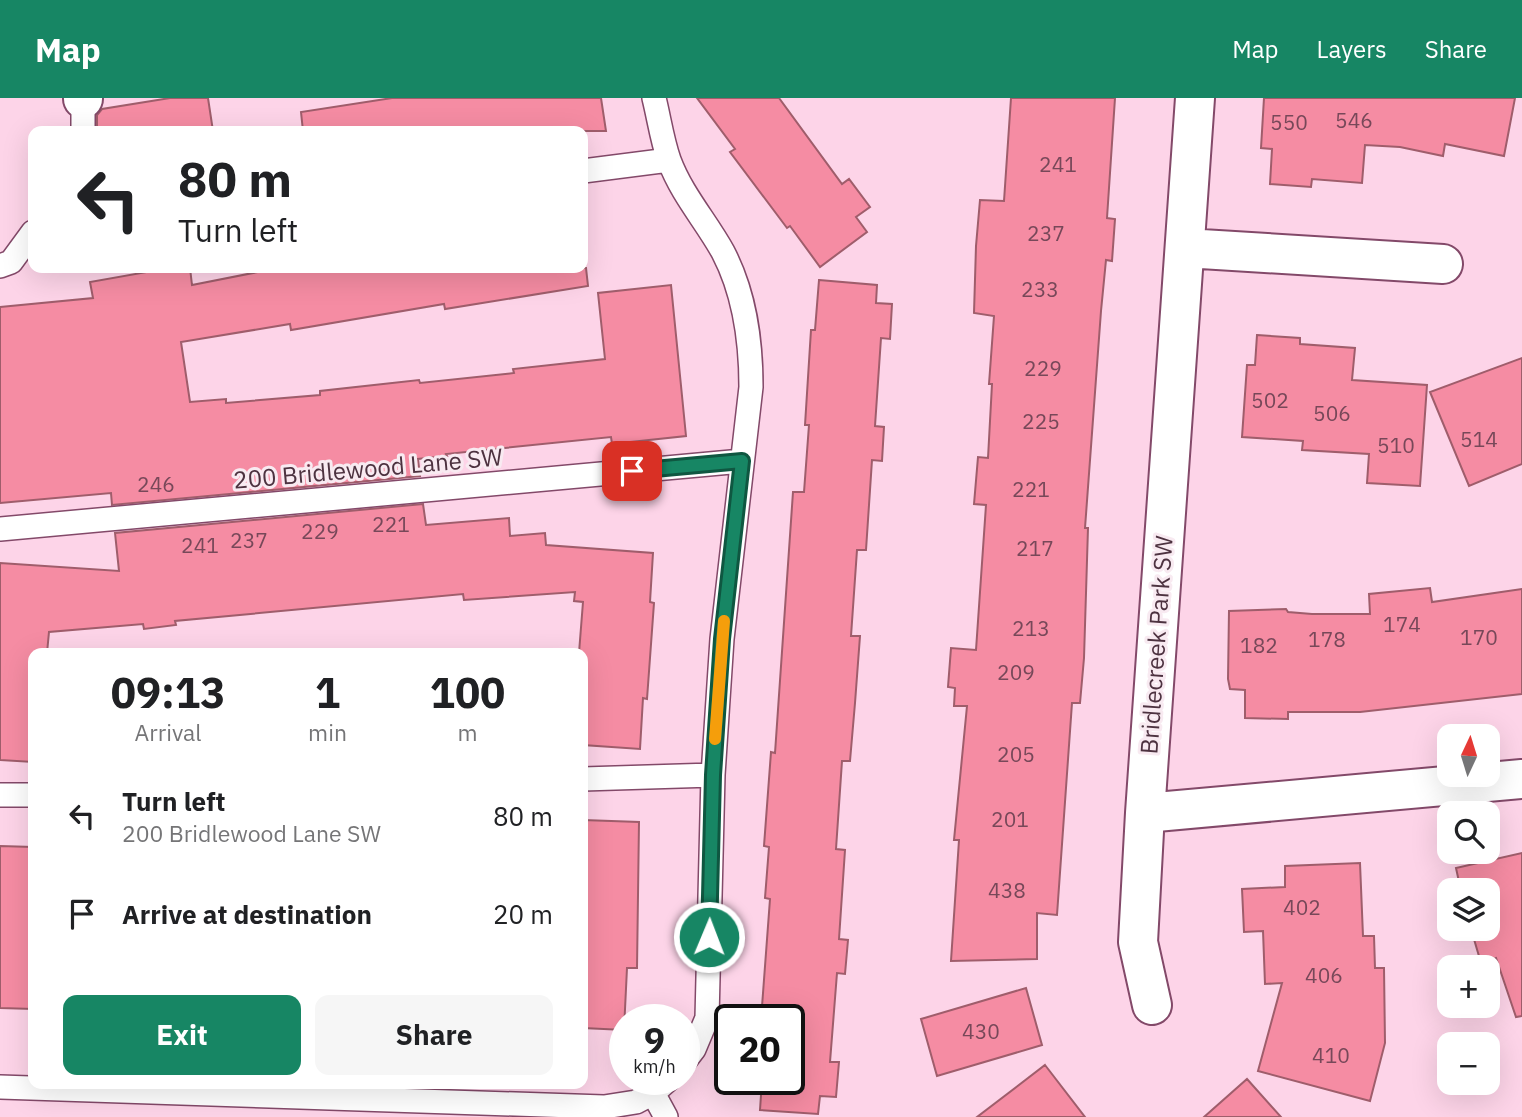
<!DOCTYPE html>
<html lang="en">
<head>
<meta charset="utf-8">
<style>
	:root { --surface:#fff; --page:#f6f6f6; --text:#202124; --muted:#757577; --accent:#178664 }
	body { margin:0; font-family:"IBM Plex Sans",sans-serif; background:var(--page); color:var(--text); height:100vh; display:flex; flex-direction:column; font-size:26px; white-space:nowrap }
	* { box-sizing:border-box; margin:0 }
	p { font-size:23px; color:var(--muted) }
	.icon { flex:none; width:38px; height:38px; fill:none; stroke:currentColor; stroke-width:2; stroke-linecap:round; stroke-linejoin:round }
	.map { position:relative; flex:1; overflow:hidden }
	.details { position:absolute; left:28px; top:550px; width:560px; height:441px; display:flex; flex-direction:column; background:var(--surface); border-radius:14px; box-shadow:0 7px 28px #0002 }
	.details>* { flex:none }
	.guide { position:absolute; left:28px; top:28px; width:560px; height:147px; border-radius:14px; box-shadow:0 7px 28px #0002; background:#fff; color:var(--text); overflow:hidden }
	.needle { width:46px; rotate:4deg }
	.tools { position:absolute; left:1437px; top:626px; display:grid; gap:14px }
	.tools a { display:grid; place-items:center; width:63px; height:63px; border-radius:14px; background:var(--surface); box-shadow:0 7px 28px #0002; font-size:35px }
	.speed { position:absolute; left:609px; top:906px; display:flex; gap:14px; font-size:35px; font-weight:700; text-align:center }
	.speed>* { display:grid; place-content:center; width:91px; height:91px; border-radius:50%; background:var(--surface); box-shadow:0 7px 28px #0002; line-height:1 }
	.speed small { font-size:18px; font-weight:400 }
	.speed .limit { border:4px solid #111; border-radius:10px; background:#fff; color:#111 }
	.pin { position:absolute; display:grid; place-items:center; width:60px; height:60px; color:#fff; margin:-30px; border-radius:14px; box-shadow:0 4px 10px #0006 }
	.me { position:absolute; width:77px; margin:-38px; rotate:1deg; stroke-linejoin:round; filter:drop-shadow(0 0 5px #0008) }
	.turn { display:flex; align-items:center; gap:24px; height:147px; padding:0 35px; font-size:32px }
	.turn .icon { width:91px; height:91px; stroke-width:2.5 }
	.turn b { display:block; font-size:49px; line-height:60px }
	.eta { display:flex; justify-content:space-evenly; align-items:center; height:119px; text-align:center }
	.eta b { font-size:42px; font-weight:700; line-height:49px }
	.action { display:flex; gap:14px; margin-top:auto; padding:14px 35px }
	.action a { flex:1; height:80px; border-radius:14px; background:var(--accent); color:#fff; font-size:28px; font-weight:700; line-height:80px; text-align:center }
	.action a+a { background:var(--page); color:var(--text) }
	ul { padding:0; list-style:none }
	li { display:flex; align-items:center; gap:21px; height:98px; padding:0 35px }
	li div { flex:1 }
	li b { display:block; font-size:26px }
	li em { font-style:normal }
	header { display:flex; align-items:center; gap:42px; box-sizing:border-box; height:98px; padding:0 35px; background:var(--accent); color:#fff }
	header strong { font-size:33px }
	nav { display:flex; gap:38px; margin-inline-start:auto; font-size:24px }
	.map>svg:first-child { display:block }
	.building { fill:#f58ca3; stroke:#9f5d6b; stroke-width:2 }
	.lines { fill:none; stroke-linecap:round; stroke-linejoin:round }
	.lane-casing { stroke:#834969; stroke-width:26 }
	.street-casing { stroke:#834969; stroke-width:42 }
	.lane { stroke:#fff; stroke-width:23 }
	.street { stroke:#fff; stroke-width:38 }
	.route-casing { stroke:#0f5741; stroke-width:18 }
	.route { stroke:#178664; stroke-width:12 }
	.slow { stroke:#f59e0b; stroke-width:12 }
	.labels { text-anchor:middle; stroke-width:6; stroke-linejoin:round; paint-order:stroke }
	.number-label { font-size:21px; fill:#774859 }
	.street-label { font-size:24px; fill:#4d3240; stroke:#f8eaf1 }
</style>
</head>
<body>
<header>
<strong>Map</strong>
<nav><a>Map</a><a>Layers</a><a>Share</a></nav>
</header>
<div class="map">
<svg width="1522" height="1019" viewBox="0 0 1522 1019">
	<rect width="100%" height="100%" fill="#fdd4e8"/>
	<path class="building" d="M170,0h38l5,33h-116v-16l5,-6z
		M392,0h209l5,33h-303l-2,-19z
		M697,0h82l63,86 7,-5 21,28 -14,10 11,15 -47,35 -30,-41 -3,2 -57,-76 5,-3z
		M1011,0h104l-8,120 8,1 -3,42 -6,-1 -5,51 -16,217h3l-4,130 -4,45h-8l-15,212 -20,-2v46l-86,2 8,-121h-5l13,-134h-13l1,-18 -7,-1 3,-39 25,2 10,-145 -12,-1 4,-47 10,1 4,-74h-3l5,-68 -20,-3 2,-67 4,-46 24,1z
		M1264,0h251l-11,58 -59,-12 -2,12 -43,-9 -35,-2 -3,38 -50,-4 -1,8 -41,-3 2,-35 -11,-1z
		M147,170h43l2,17 71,-14 -1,-3h324l2,18 -143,23 -1,-5 -153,26 -1,-6 -109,18 9,60 36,-3v4l94,-8v-4l99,-11 1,3 94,-10 -1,-4 92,-10 -7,-66 73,-8 15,151 -74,8 -1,-7 -165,17 1,2 -29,3 2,17 -308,29 -1,-12 -111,10v-196l93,-9 -3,-16 57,-10z
		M819,182l58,5 -1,18 16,1 -2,35 -9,-1 -6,88 9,1 -2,34 -10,-1 -6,90h-9l-6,86h9l-5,67 -5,58h-8l-6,88 9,1 -6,89 9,1 -3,34 -8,-1 -7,89h9l-3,35 -16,-1 -2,18 -58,-4 2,-30h27v-60h-28l9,-121 -5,-1 4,-51 -5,-1 7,-94 4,1 18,-261h11l5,-67h-4l6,-95h4z
		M1257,237l43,3v6l55,4 -3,32 75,5 -7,101 -53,-3 2,-29 -67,-4 1,-9 -61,-4 5,-72h8z
		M1522,260v106l-53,22 -39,-94z
		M423,406l3,21 83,-7 1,18 35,-3 1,12 107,8 -3,49 4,1 -7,96 -4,-1 -3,51 -57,-4v-92h-4l4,-51 -9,-1 1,-9 -111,8 -1,-6 -288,27 1,4 -32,4 -1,-5 -94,8 -2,21h-14v109l-33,-2v-197l119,8 -4,-38z
		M1430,490l2,14 90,-13v105l-162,18h-72v7l-43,-1v-28l-15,-1 -2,-10 1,-68 57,-2 2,3 24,2h58l-1,-20z
		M583,722l56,2 -2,146h-10l-3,62 -41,-2z
		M0,748l33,1v162l-33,-1z
		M1522,755v163l-6,1 -20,-59 -15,5 -10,-34h17v-38h-27l-5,-23z
		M1360,765l3,73h11l1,32h9l1,75 -15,58 -112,-30 24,-88 -17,1 -2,-53 -19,1 -2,-43 43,-2v-21z
		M1026,890l16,57 -105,31 -16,-57z
		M1045,967l40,52h-108z
		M1247,981l34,38h-77z"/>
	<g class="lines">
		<g class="lane-casing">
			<path id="lane" d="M654,0c5,20 8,42 15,62 13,35 37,61 54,92 22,42 28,88 28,135l-29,252 -9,136 -6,243 -13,31 -10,13
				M83,1v32
				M583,73l86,-11
				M0,168l11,-4 22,-30
				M0,431l742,-68
				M583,681l130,-4
				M0,697h33
				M0,989l604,20 32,-5 17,-9
				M666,1019l-13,-24 15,-13"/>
		</g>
		<g class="street-casing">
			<path id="street" d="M83,0v1
				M1195,0l-50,715 377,-34
				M1185,150l258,16
				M1145,715l-7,129 14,63"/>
		</g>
		<use href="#lane" class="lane"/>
		<use href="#street" class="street"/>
	</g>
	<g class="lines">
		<g class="route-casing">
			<path id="route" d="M632,373l110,-10 -20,178 -9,136 -4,162"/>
		</g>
		<use href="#route" class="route"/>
		<path class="slow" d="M715,641l9,-118"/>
	</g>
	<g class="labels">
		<g class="number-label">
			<text x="1354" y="30">546</text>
			<text x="1289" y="32">550</text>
			<text x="1058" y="74">241</text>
			<text x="1046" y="143">237</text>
			<text x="1040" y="199">233</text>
			<text x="1043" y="278">229</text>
			<text x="1270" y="310">502</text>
			<text x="1332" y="323">506</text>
			<text x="1041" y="331">225</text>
			<text x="1479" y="349">514</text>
			<text x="1396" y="355">510</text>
			<text x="156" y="394">246</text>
			<text x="1031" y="399">221</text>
			<text x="391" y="434">221</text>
			<text x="320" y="441">229</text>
			<text x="249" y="450">237</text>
			<text x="200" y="455">241</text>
			<text x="1035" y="458">217</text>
			<text x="1402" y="534">174</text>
			<text x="1031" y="538">213</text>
			<text x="1479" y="547">170</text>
			<text x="1327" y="549">178</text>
			<text x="1259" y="555">182</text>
			<text x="1016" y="582">209</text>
			<text x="1016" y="664">205</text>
			<text x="1010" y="729">201</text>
			<text x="1007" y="800">438</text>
			<text x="1302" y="817">402</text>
			<text x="1324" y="885">406</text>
			<text x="981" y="941">430</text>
			<text x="1331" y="965">410</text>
		</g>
		<g class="street-label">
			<text transform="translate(368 371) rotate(-5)" y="8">200 Bridlewood Lane SW</text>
			<text transform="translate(1157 547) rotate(-86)" y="8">Bridlecreek Park SW</text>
		</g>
	</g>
</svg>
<div class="tools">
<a><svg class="needle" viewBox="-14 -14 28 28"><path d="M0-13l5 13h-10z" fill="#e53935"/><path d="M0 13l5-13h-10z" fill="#757577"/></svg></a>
<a><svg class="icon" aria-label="search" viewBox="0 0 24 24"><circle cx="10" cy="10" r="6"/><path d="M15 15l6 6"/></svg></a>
<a><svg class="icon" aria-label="layers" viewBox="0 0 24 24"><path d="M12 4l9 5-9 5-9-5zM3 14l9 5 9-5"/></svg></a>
<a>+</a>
<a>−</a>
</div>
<div class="speed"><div>9<small>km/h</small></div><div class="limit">20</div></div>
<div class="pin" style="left:632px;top:373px;background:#d93025"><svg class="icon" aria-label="arrive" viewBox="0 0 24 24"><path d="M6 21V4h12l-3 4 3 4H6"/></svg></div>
<svg class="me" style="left:709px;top:839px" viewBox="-20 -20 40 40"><circle r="17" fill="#178664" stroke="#fff" stroke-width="3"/><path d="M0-11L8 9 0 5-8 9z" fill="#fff"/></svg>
<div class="guide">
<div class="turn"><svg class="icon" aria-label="left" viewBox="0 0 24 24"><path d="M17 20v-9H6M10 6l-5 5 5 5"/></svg><div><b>80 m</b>Turn left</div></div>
</div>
<section class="details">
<div class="eta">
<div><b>09:13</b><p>Arrival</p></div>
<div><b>1</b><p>min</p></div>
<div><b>100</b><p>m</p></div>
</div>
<ul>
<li><svg class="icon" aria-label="left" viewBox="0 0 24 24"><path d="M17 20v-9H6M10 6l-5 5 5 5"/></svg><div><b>Turn left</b><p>200 Bridlewood Lane SW</p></div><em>80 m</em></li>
<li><svg class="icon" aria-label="arrive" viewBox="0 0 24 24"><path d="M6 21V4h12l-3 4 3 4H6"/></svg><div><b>Arrive at destination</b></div><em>20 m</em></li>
</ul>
<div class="action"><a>Exit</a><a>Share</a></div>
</section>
</div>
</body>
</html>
